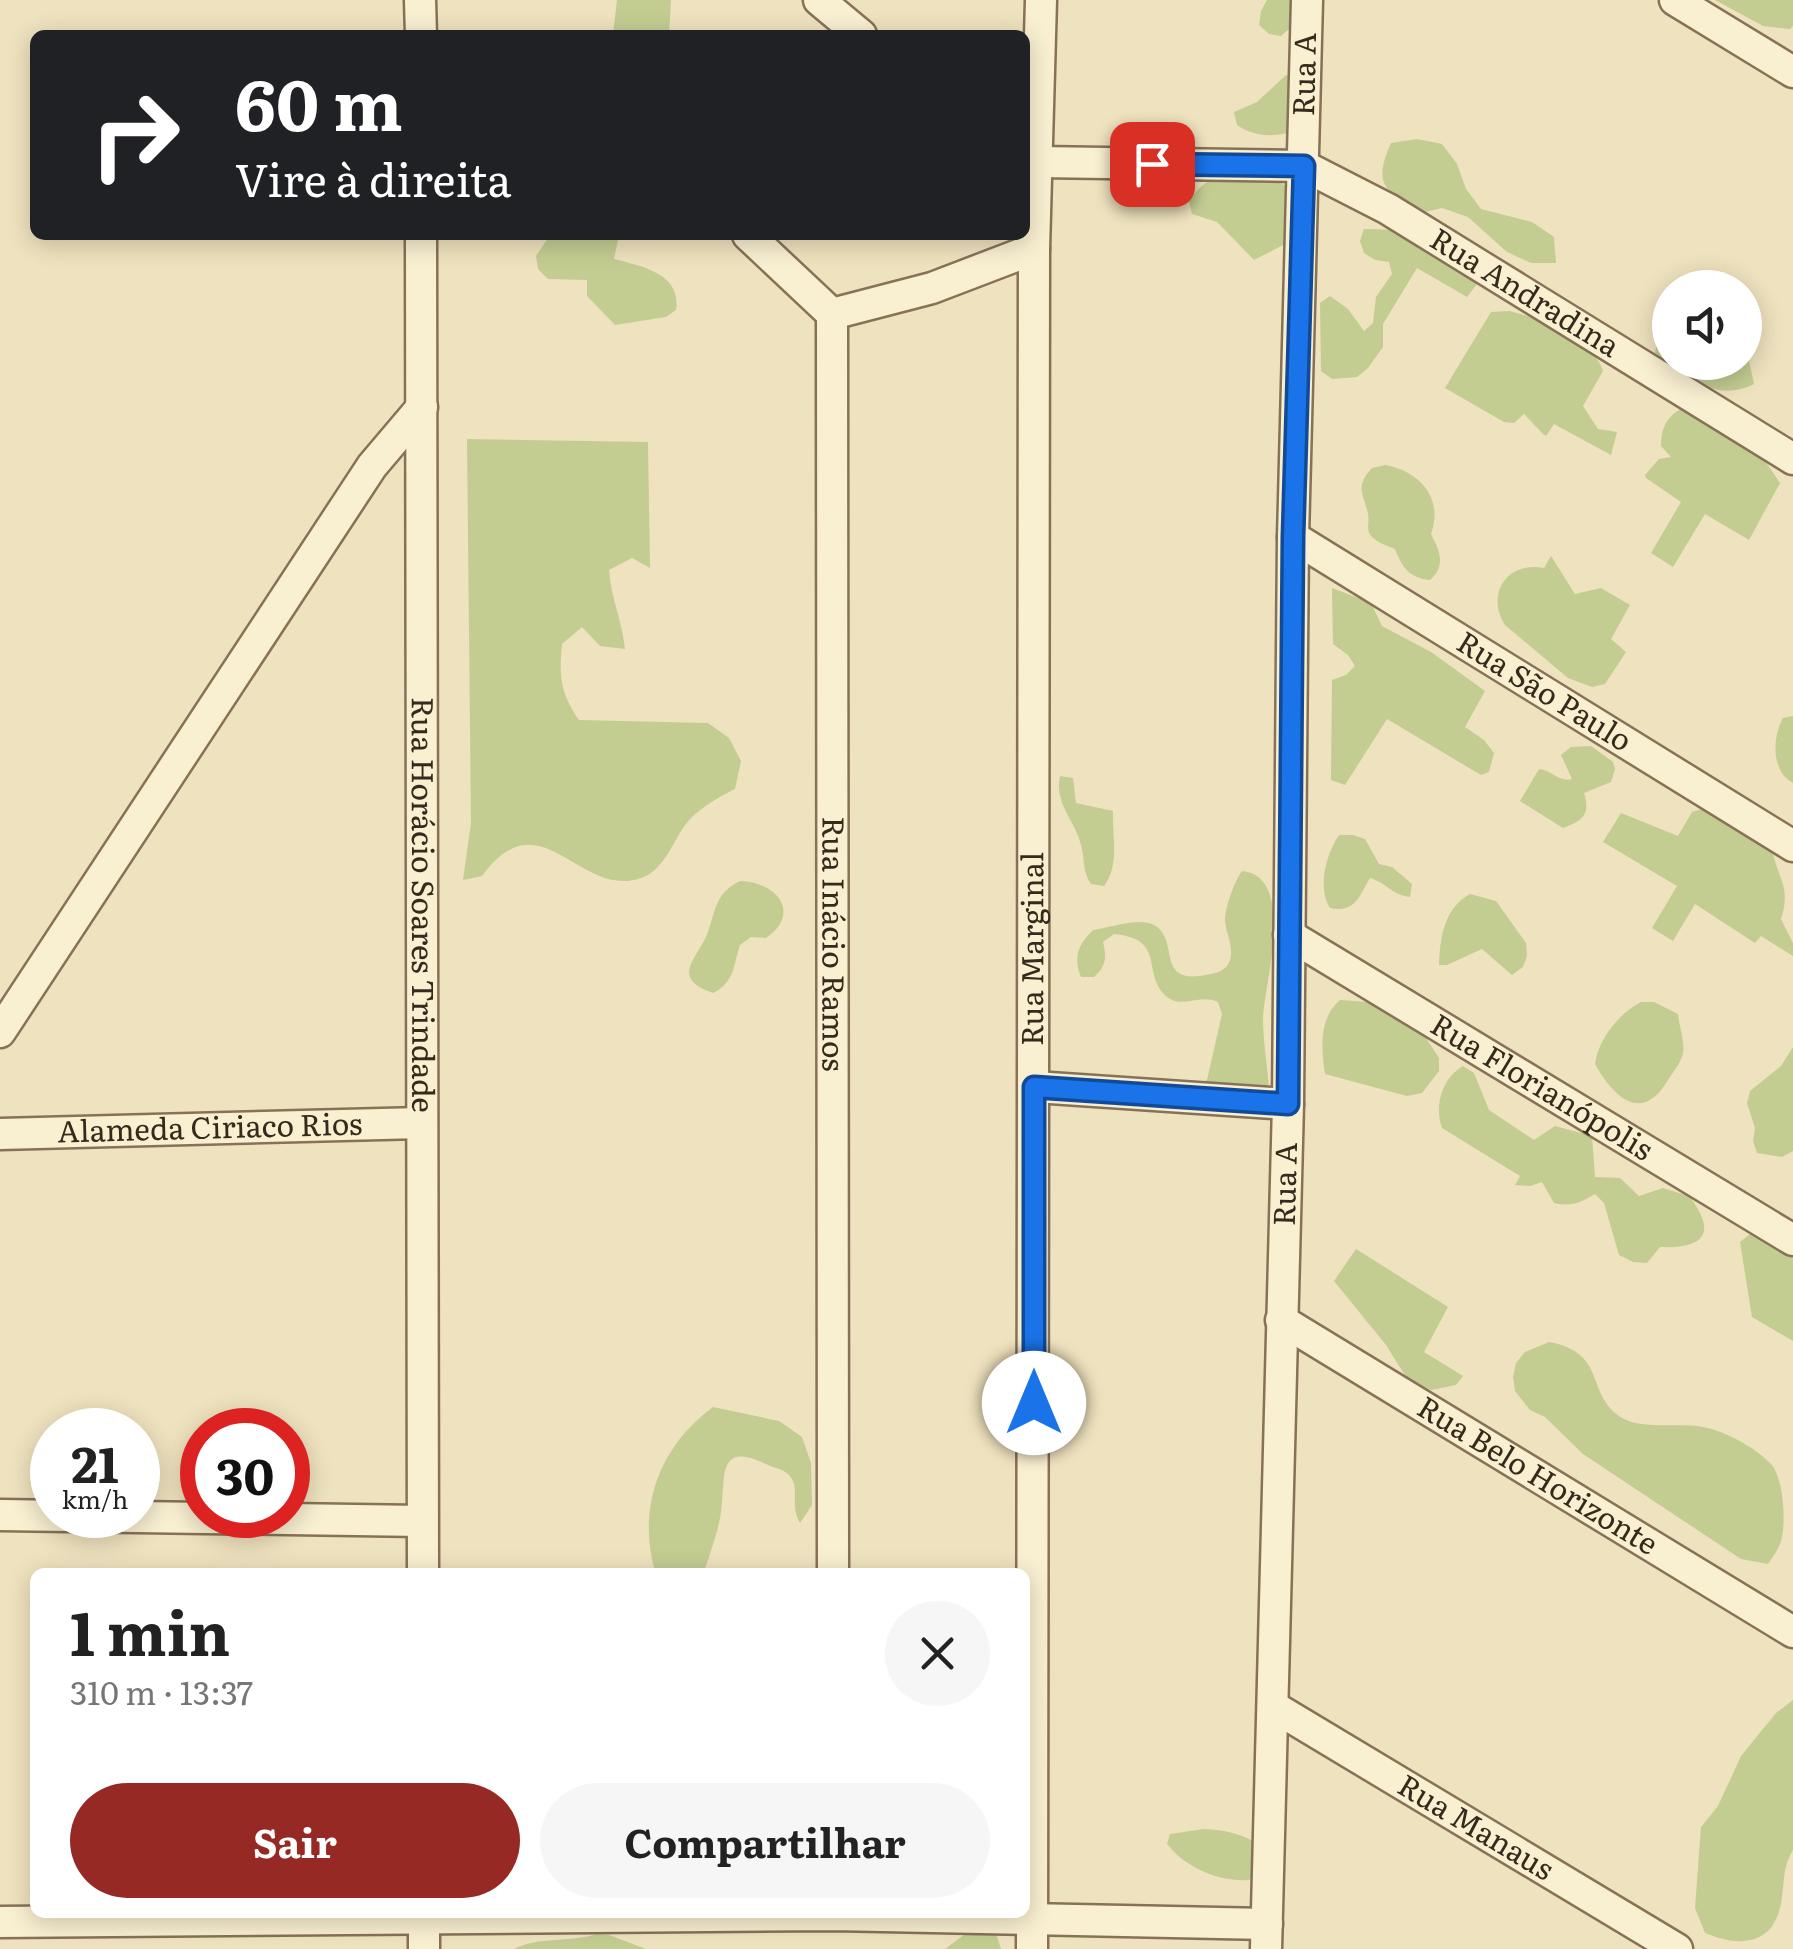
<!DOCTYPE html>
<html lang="pt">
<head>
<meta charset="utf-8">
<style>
	:root { --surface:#fff; --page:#f6f6f6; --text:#222; --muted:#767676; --accent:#972925 }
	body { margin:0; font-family:Literata,serif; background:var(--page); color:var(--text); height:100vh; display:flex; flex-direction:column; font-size:38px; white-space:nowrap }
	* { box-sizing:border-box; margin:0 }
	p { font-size:32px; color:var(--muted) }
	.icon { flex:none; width:55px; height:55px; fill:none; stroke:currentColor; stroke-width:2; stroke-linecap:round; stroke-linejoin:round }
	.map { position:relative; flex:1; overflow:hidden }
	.details { position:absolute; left:30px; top:1568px; width:1000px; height:350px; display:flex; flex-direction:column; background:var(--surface); border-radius:15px; box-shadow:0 5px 25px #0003 }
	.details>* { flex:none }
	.hud { position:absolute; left:30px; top:30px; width:1000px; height:210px; border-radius:15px; box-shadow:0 5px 25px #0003; background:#202124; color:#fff; overflow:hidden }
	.buttons { position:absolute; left:1652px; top:270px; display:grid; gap:20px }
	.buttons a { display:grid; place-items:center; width:110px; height:110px; border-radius:50%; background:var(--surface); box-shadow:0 5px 25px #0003; font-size:50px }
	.speed { position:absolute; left:30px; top:1408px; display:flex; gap:20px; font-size:50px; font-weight:700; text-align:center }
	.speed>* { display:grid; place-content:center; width:130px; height:130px; border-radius:50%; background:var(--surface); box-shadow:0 5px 25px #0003; line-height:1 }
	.speed small { font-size:25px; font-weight:400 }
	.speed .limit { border:15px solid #d22; background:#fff; color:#111 }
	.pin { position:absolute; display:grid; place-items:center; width:85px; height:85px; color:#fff; margin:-42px; border-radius:20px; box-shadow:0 5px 15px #0006 }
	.me { position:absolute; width:110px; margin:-55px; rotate:0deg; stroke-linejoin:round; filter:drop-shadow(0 0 8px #0008) }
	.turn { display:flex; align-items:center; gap:35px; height:210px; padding:0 40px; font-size:45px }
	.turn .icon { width:130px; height:130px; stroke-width:2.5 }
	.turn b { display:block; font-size:70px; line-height:85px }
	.round { display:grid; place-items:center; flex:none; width:105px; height:105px; border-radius:52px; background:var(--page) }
	.headline { display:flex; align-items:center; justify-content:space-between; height:170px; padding:0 40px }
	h1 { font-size:60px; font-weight:700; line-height:75px }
	.action { display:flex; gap:20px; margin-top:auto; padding:20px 40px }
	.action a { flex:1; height:115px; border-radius:60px; background:var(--accent); color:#fff; font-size:40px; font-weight:700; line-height:115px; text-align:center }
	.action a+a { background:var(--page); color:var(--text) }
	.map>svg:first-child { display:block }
	.green { fill:#c3cd92 }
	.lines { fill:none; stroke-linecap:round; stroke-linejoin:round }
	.street-casing { stroke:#877257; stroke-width:35 }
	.street { stroke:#f9efd1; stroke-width:30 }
	.route-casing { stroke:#114b97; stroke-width:25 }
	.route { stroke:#1a73e8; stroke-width:18 }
	.labels { text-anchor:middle; stroke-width:8; stroke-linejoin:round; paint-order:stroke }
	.street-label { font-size:30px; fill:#362a1c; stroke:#f6ecce }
</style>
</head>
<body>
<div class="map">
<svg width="1793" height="1949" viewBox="0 0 1793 1949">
	<rect width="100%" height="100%" fill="#efe2be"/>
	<path class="green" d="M617,0h54l-2,35h-56z
		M1267,0h32l-2,22 -16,14 -12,-2 -10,-9 2,-14z
		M1715,0h78v26l-3,3 -27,-3z
		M1286,75l13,4 -1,40 -10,14c-19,4 -35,3 -51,-8l-3,-13 23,-10z
		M1417,139l25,5 15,20 9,25 15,20 51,13 22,15 2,26h-25l-24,-11 -39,-35 -26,-9 -25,6c-33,-25 -44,-30 -26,-71z
		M1268,175l24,15 -5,53 -33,17 -37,-38 -25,-8 -3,-13c22,-33 43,-26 79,-26z
		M1364,229l41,1 67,42 5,12 -10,13 -50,-29 -34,56v23l-15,21 -11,9 -25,2 -11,-8 -1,-68 10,-7 18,13 16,22 9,-8 3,-26 16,-23 -3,-12 -14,-2 -11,-7 -4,-12z
		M550,235h69l-5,24c28,7 68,15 62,51l-10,7 -51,8 -28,-29v-16l-39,-1 -10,-10 -2,-13z
		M1509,311c32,8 82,24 94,60l-20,35 15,23 19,3 -6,23 -57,-31 -8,12 -3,-2 -19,-20 -10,9 -10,-1 -59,-34 46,-76z
		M1670,318v44h75v-19l9,41c-39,20 -69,-9 -99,-31l5,-26z
		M1689,405l70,47 21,31 -31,57 -44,-26 -32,53 -22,-14 30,-51 -35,-24 -1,-3 14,-16 12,-2 -10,-11c0,-22 9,-33 28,-41z
		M467,439l181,3 2,126 -18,-10 -23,12c2,28 13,51 16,79l-25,-3 -18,-19 -20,17c-3,33 -2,48 17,76l129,3 21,15 12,23 -6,28c-16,8 -32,17 -45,30 -17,19 -24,51 -49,59 -62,22 -100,-83 -159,-2l-19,4 8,-57z
		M1385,465c34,6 59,32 46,69 8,16 16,31 -1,46 -22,-2 -28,-14 -35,-31 -7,-3 -17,-6 -23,-12 -7,-7 -2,-14 -4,-23 -4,-20 -14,-27 4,-46z
		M1551,556l24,38 26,-6 29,17 -19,34 15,13 -21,32 -13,3 -24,-9 -63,-53c-20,-32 3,-64 39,-57z
		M1332,588l39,15 11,23 49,26 54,39 -20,36 19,13 10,13 -5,19 -8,3 -94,-56 -42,66 -14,-5 1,-100 14,-5 9,-9 -7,-11 -15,-11z
		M1793,716v67c-22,-12 -21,-45 -10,-65z
		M1591,746l22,16 2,7 -4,13 -27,11c7,22 -2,28 -21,35l-43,-27 19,-32c13,1 20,14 33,10l-11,-24 10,-8z
		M1060,776l13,2 3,25 37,8c-1,26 7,54 -9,75l-13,-2c-9,-14 -6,-24 -10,-39 -6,-25 -27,-41 -21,-69z
		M1705,808l67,33c1,35 21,41 9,78l12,24v13l-32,-20 -6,7 -60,-39 -22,37 -21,-13 25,-42 -74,-44 18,-29 57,23 14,-24z
		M1339,835h14l12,4 14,25 13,3 20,17 -2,13c-18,-2 -23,-14 -40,-19 -11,18 -14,35 -40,30 -13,-20 -4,-54 9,-73z
		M1242,871c55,5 22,113 21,148 0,24 5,48 6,72l-41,22 -66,-1 -12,-5 57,-27 15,-66 -4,-12c-19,-9 -37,8 -52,-6 -25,-23 1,-57 -52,-62l-11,8c4,16 3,24 -9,35h-13c-8,-20 -3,-32 12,-47 18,-2 44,-13 61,-5 27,15 0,60 52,50 7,-1 16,-3 21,-9 10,-14 -1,-31 -2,-45 0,-13 9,-39 17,-50z
		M740,881c37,1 62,32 26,57l-15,-1 -11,8c-7,21 -5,37 -27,48 -45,-15 -14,-36 -5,-61 8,-24 8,-39 32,-51z
		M1470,894l26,7 30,42 1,13 -4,11 -11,8 -30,-26 -35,16h-8c1,-27 5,-57 31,-71z
		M1340,1000l40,3 44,32 15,23v13l-17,22 -15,3 -82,-22c-4,-26 -6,-56 15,-74z
		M1641,1002h13l24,12c1,12 7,28 5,39 -2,10 -10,19 -15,27 -26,44 -54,18 -73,-16 3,-24 24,-51 46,-62z
		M1793,1047v104l-11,6 -25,-4 -4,-12 2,-13 -8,-25 3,-12 31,-25z
		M1463,1066l11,7 15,37 45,30 21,-14 37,10 3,41 25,1 19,18 24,-8 26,8c29,37 15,53 -29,51l-13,16 -14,-1 -14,-7 -15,-52 -9,-9c-15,9 -24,13 -41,9l-12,-21 -12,4 -15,-1 5,-9 -78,-48c-8,-22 0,-50 21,-62z
		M1750,1234c18,2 34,9 43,25v82l-41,-24 -12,-75z
		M1356,1249l92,58 -24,45 39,24 -7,9 -25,5 -23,-10 -22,-35 -52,-64z
		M1549,1342c58,11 36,49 70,74 21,15 59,6 84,11 22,4 51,20 67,36 14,13 17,64 10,81 -3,7 -8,14 -12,20l-27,-5 -158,-105 -38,-37 -15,-7 -15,-19 -2,-14 3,-14 9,-11z
		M713,1407l66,14 23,16 9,26 1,42 -12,18c-10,-17 -1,-32 -8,-44 -7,-11 -16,-10 -26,-15 -50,-24 -40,14 -45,48 -3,21 -11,41 -17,60h-49c-18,-65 4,-125 58,-165z
		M1793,1700v150c-10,17 -8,27 -11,46 -5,48 -38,53 -77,37l-10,-25 6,-81 17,-21 23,-50 35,-43z
		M1204,1829c20,1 38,4 55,16l1,26 -11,9c-30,2 -63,-12 -82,-36l3,-10z
		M995,1930l6,19h-56l24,-18z
		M597,1934l12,1 37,14h-132c25,-13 55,-6 83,-15z"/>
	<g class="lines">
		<g class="street-casing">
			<g id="street">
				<path d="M420,0l1,35"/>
				<path d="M819,0l42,35"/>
				<path d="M1675,0l118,72"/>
				<path id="s1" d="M1025,156l14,6 265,4 84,43 405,250"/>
				<path id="s2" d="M421,235l2,1337"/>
				<path d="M748,235l84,79 100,-26 102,-39"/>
				<path id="s3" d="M832,314l1,1258"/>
				<path id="s4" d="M1293,537l500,309"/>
				<path id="s5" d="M1289,935l504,305"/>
				<path d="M0,1032l372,-566 50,-59"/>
				<path d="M1035,1087l253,17"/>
				<path id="s6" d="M0,1134l421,-11"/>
				<path id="s7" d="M1281,1320l512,312"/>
				<path d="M0,1515l422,6"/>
				<path id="s8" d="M1274,1707l403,242"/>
				<path d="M424,1912v37"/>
				<path d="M0,1922l833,-7 434,9"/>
				<path id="s9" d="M1032,1949l2,-1700 7,-249"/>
				<path id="s10" d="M1266,1949l22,-845 5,-567 14,-537"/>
			</g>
		</g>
		<use href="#street" class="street"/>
	</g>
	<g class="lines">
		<g class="route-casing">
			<path id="route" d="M1034,1403v-316l254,17 5,-567 11,-371 -152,-2"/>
		</g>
		<use href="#route" class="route"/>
	</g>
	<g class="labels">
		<g class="street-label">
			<text dy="10" stroke="none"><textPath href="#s10" startOffset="1875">Rua A</textPath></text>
			<text dy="10" stroke="none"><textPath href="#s1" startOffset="535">Rua Andradina</textPath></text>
			<text dy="10" stroke="none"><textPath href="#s4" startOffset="295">Rua São Paulo</textPath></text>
			<text dy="10" stroke="none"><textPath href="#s2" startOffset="670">Rua Horácio Soares Trindade</textPath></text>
			<text dy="10" stroke="none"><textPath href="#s3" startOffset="630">Rua Inácio Ramos</textPath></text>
			<text dy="10" stroke="none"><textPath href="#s9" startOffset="1000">Rua Marginal</textPath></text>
			<text dy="10" stroke="none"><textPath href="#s5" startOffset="295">Rua Florianópolis</textPath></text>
			<text dy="10" stroke="none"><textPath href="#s6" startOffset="210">Alameda Ciriaco Rios</textPath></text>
			<text dy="10" stroke="none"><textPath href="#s10" startOffset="765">Rua A</textPath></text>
			<text dy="10" stroke="none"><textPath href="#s7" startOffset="300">Rua Belo Horizonte</textPath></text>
			<text dy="10" stroke="none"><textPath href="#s8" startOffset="235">Rua Manaus</textPath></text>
		</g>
	</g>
</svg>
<div class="buttons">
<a><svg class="icon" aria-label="sound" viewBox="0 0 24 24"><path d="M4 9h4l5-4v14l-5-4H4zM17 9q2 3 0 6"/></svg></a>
</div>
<div class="speed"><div>21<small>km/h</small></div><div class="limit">30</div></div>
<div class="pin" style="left:1152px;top:164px;background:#d93025"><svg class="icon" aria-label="arrive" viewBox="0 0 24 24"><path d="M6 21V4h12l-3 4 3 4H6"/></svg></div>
<svg class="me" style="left:1034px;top:1403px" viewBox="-20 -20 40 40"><circle r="19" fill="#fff"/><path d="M0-13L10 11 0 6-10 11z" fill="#1a73e8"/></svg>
<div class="hud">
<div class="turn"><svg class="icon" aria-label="right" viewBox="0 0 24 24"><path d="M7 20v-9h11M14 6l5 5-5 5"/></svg><div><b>60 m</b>Vire à direita</div></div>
</div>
<section class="details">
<div class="headline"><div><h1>1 min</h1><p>310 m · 13:37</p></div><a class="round"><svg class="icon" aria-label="close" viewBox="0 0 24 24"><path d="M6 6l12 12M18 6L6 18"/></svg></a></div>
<div class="action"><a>Sair</a><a>Compartilhar</a></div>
</section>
</div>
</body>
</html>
